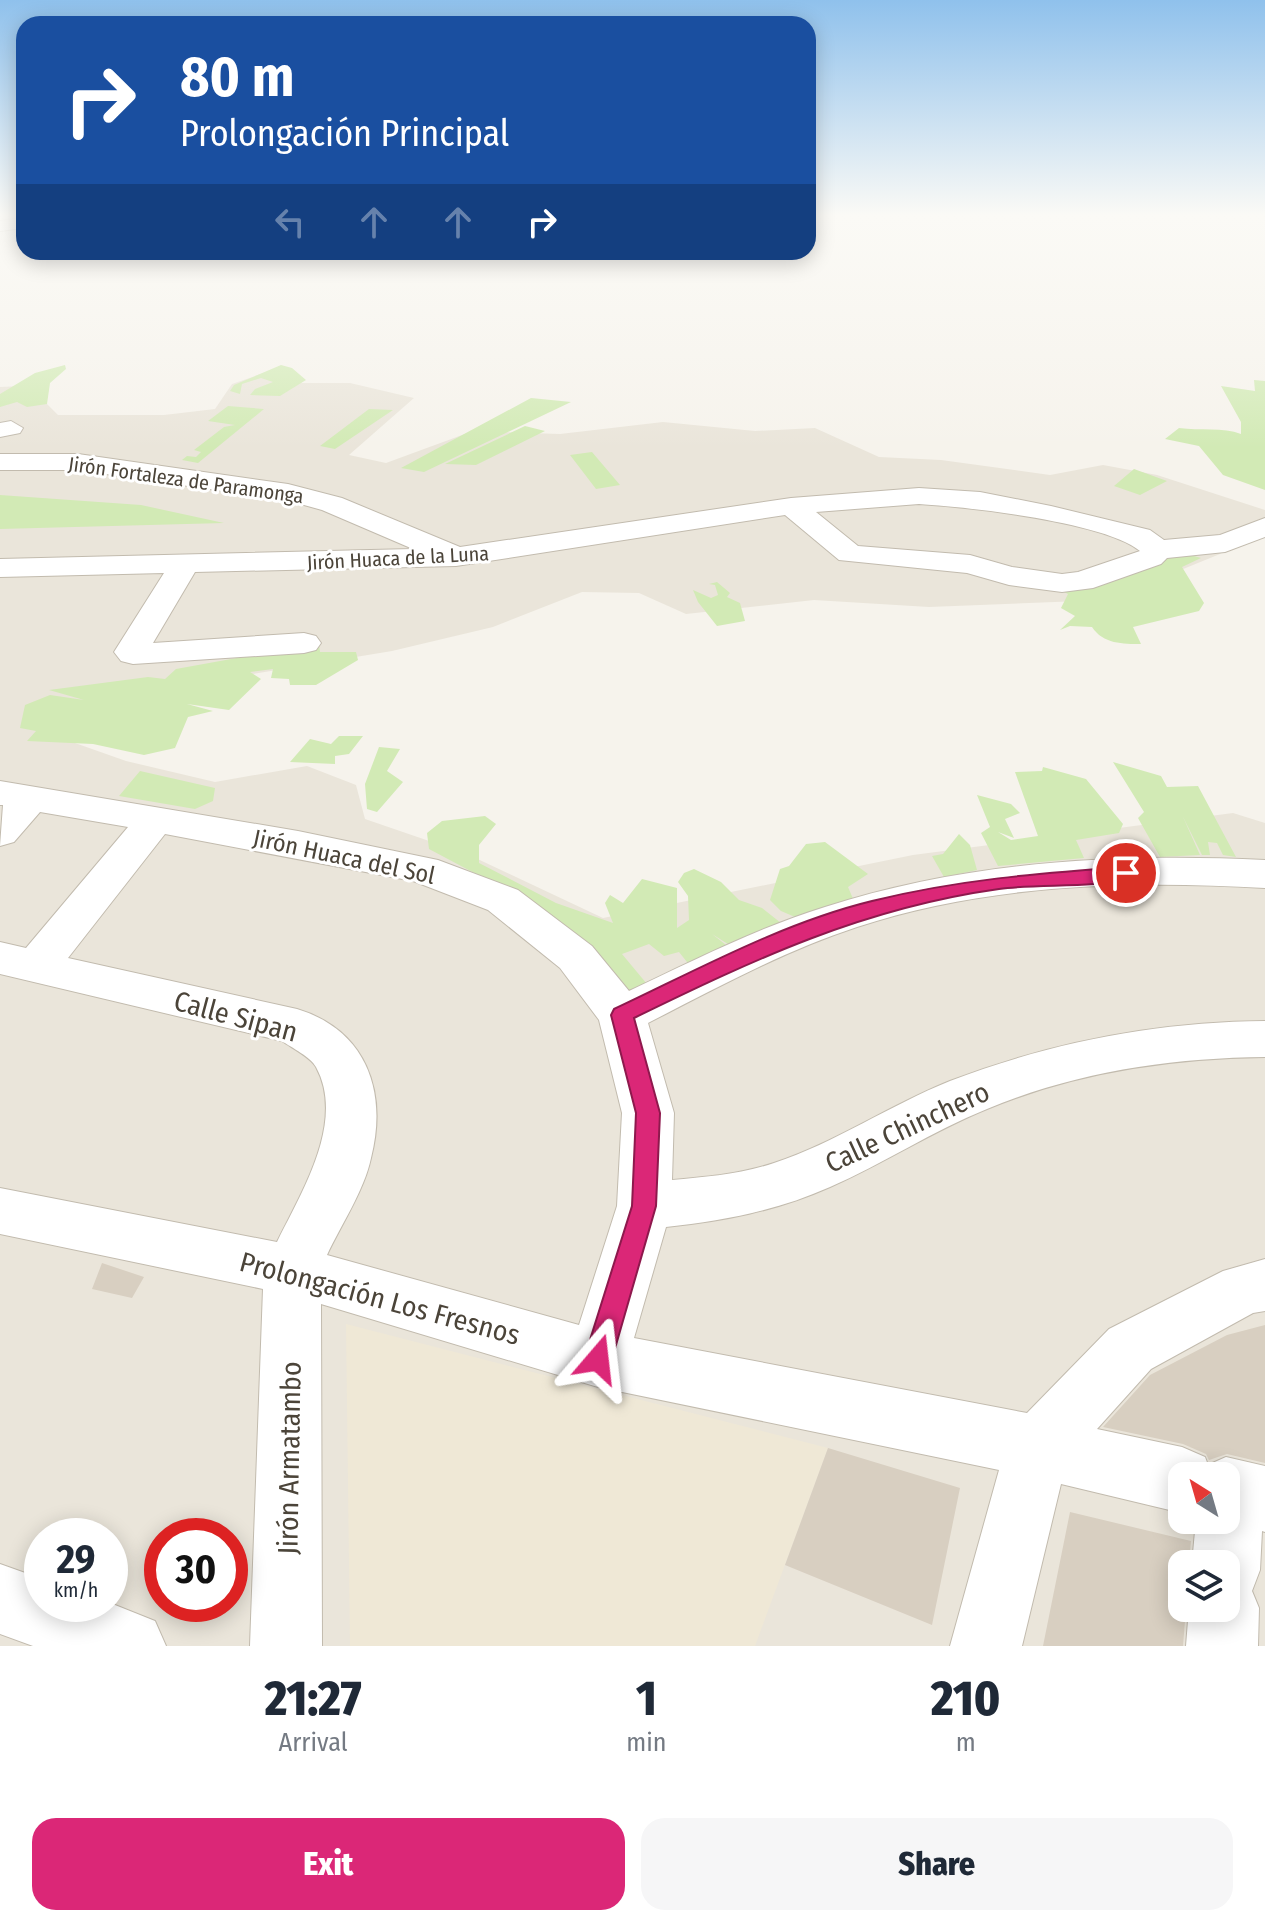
<!DOCTYPE html>
<html lang="en">
<head>
<meta charset="utf-8">
<style>
	:root { --surface:#fff; --page:#f6f6f7; --text:#1f2937; --muted:#747a83; --accent:#db2777 }
	body { margin:0; font-family:"Fira Sans Condensed",sans-serif; background:var(--page); color:var(--text); height:100vh; display:flex; flex-direction:column; font-size:30px; white-space:nowrap }
	* { box-sizing:border-box; margin:0 }
	p { font-size:26px; color:var(--muted) }
	.icon { flex:none; width:44px; height:44px; fill:none; stroke:currentColor; stroke-width:2; stroke-linecap:round; stroke-linejoin:round }
	.map { position:relative; height:1646px; overflow:hidden }
	.sheet { display:flex; flex-direction:column; background:var(--surface); flex:1 }
	.sheet>* { flex:none }
	.top-card { position:absolute; left:16px; top:16px; width:800px; height:244px; border-radius:24px; box-shadow:0 4px 20px #0003; background:#1a4fa0; color:#fff; overflow:hidden }
	.needle { width:52px; rotate:323deg }
	.buttons { position:absolute; left:1168px; top:1462px; display:grid; gap:16px }
	.buttons a { display:grid; place-items:center; width:72px; height:72px; border-radius:16px; background:var(--surface); box-shadow:0 4px 20px #0003; font-size:40px }
	.speed { position:absolute; left:24px; top:1518px; display:flex; gap:16px; font-size:40px; font-weight:700; text-align:center }
	.speed>* { display:grid; place-content:center; width:104px; height:104px; border-radius:50%; background:var(--surface); box-shadow:0 4px 20px #0003; line-height:1 }
	.speed small { font-size:20px; font-weight:400 }
	.speed .limit { border:12px solid #d22; background:#fff; color:#111 }
	.pin { position:absolute; display:grid; place-items:center; width:68px; height:68px; color:#fff; margin:-34px; border:4px solid #fff; border-radius:50%; box-shadow:0 2px 8px #0007 }
	.me { position:absolute; width:88px; margin:-44px; rotate:17deg; stroke-linejoin:round; filter:drop-shadow(0 0 6px #0008) }
	.turn { display:flex; align-items:center; gap:28px; height:168px; padding:0 32px; font-size:36px }
	.turn .icon { width:104px; height:104px; stroke-width:2.5 }
	.turn b { display:block; font-size:56px; line-height:68px }
	.lanes { display:flex; align-items:center; height:76px; padding:0 32px; background:#0003; justify-content:center; gap:40px; direction:ltr }
	.lanes .off { opacity:.35 }
	.eta { display:flex; justify-content:space-evenly; align-items:center; height:136px; text-align:center }
	.eta b { font-size:48px; font-weight:800; line-height:56px }
	.cta { display:flex; gap:16px; margin-top:auto; padding:16px 32px }
	.cta a { flex:1; height:92px; border-radius:24px; background:var(--accent); color:#fff; font-size:32px; font-weight:800; line-height:92px; text-align:center }
	.cta a+a { background:var(--page); color:var(--text) }
	.map>svg:first-child { display:block }
	.residential { fill:#eae5da; fill-rule:evenodd }
	.education { fill:#efe8d6 }
	.green { fill:#d2eab5 }
	.building { fill:#d8cfc1 }
	.lines { fill:none; stroke-linecap:round; stroke-linejoin:round }
	.minor-casing { stroke:#c2bbae; stroke-width:2 }
	.minor { fill:#fff; fill-rule:evenodd }
	.route { fill:#db2777; stroke:#8e194d; stroke-width:2 }
	.labels { text-anchor:middle; stroke-width:6; stroke-linejoin:round; paint-order:stroke }
	.far-street-label { font-size:20px; fill:#4b4439; stroke:#fff }
	.street-label { font-size:24px; fill:#4b4439; stroke:#fff }
	.near-street-label { font-size:28px; fill:#4b4439; stroke:#fff }
</style>
</head>
<body>
<div class="map">
<svg width="1265" height="1646" viewBox="0 0 1265 1646">
	<rect width="100%" height="100%" fill="#f6f3ec"/>
	<path class="residential" d="M278,368l24,15h48l64,15 -65,57 37,8 87,-32 87,3 103,-12 92,9 60,-3 64,29 62,3 109,15 53,-10 54,10 108,35v11l-45,33 -113,46 -178,7 -115,-7 -128,14 -47,-21 -57,-1 -89,35 -101,24 -242,40 -92,46 68,24 89,21 92,-16 49,19 9,34 102,35 136,64 310,-63 320,-42 32,10v823h-1265v-1259l46,-2 -2,16 14,14h106l51,-6 17,-25zM1182,1476h44v44h-44zM42,1536h68v68h-68zM162,1536h68v68h-68zM1182,1564h44v44h-44z"/>
	<path class="education" d="M346,1324l482,124 -73,198h-405z"/>
	<path class="green" d="M65,365l1,4 -16,14 -3,21 -20,3 -10,-5 -17,5v-13l35,-21z
		M281,365l11,3 14,12 -26,16 -30,-1 5,-6 18,-7 -12,-4 -19,6 -2,10 -10,-3 4,-6z
		M1254,380l11,1v109l-42,-15 -24,-29 -34,-7 14,-11c21,3 44,-1 62,6v-12l-20,-36 34,5z
		M531,398l40,4 -147,70 -23,-4z
		M228,406l36,3 -66,54 -16,-3 5,-4 9,1 5,-5 -7,-2 30,-23 11,-2 -27,-4z
		M369,409l24,1 -58,39 -15,-3z
		M525,426l20,5 -69,34 -31,-1z
		M592,452l28,33 -24,4 -26,-34z
		M1134,469l33,12 -27,14 -26,-9z
		M0,495l141,10 83,18 -224,6z
		M1184,553l17,5 -19,9 22,36 -5,8 -66,16 8,17c-18,0 -38,0 -49,-17l-22,-1 -10,4 15,-14 -14,-8 7,-14 -12,-6z
		M717,582l13,11 -3,4 13,6 5,18 -28,5 -19,-24 -5,-12 18,8 7,-3 -3,-10 -6,-1z
		M319,643l1,9h36l2,8 -42,25h-26l-1,-6 -18,-1 2,-9 -23,3 11,7 -32,31 -42,-6 26,7 -25,6 -13,31 -31,7 -51,-11 -66,-3 9,-10 -16,-3 5,-23 25,-10 34,5 -35,-10 99,-13 17,2 11,-10z
		M339,736h24l-14,18 -14,2v8l-45,-2 20,-23 21,5z
		M379,747l21,2 -13,22 16,11 -26,30 -10,-3 -2,-25z
		M1113,762l48,14 6,11 31,-1 38,71 -13,-2 -6,-12 -9,-1 2,13h-8l-19,-38 17,38 -40,2 -22,-39 6,-6z
		M1043,767l43,12 37,45 -4,9 -43,7 8,18 -86,8 -17,-33 9,-6 -13,-32 34,9 9,9 -15,6 9,19 -16,-6 13,8 27,-4 -23,-64 27,-1z
		M140,771l75,17 -2,13 -18,8 -76,-13z
		M485,816l11,8 -17,21v18l77,40 57,20 -8,-20 5,-8 13,8 19,-24 35,9v40l12,-8 -1,-24 -10,-14 6,-9 10,-4 27,13 18,18 23,8 19,15 -50,23 -19,-12 18,14 -35,24 -16,-20 -15,4 -15,-12 -27,10 30,36 -17,8 -95,-90 -111,-59 -2,-16 15,-12z
		M959,834l11,11 7,25 -33,7 -12,-21 11,-2z
		M825,842l43,32 -20,13 6,14 -59,16 -14,-6 -11,-11 10,-31 9,-3 17,-22z"/>
	<path class="building" d="M102,1263l42,14 -12,21 -40,-9z
		M1265,1325v138l-38,-9 -18,6 -3,-6 -23,-10 -80,-17 47,-52 77,-40z
		M828,1448l132,40 -28,137 -147,-60z
		M1070,1512l121,29 -2,23h-7v44h4l-3,38h-140z"/>
	<g class="lines">
		<g class="minor-casing">
			<path id="minor" d="M24,218v10l-24,3v-10z
				M11,421l12,7 -3,5 -20,4v-14z
				M0,454h78l210,30 54,14 118,49 331,-49 128,-10 61,4 71,14 99,24 14,10 56,-5 45,-17v19l-40,15 -58,6 -6,6 -68,24 -31,4 -53,-7 -42,-12 -128,-13 -54,-45 -329,51 -261,6 -42,71 151,-10 12,3 5,7 -5,7 -12,3 -171,11 -12,-3 -7,-9 50,-79 -164,4v-18l413,-10 -91,-39 -36,-10 -208,-30h-78zM919,504c49,3 186,18 221,47l-62,21 -16,2 -50,-7 -42,-12 -112,-9 -42,-34z
				M0,781l298,50 140,29 80,30 74,56 37,45c64,-30 128,-63 196,-84 142,-46 292,-54 440,-47v28c-135,-8 -278,-4 -408,39 -73,24 -141,61 -209,96l26,90 -2,67c34,-3 69,-6 102,-17 61,-20 116,-58 176,-82 102,-39 206,-59 315,-60v36c-96,1 -189,15 -278,52 -55,22 -104,55 -157,78 -54,24 -107,34 -164,40l-32,111 393,75 82,-84 114,-58 42,-12v52l-12,2 -102,56 -54,60 85,18 23,10 3,8 18,-8 39,9v66l-3,-1 -2,39 -8,21 7,17 -1,38h-72l3,-38h37v-44h-34l4,-44h30v-44h-44v37l-121,-29 -39,162h-72l49,-176 -401,-83 -277,-83 1,342h-72l13,-357 -263,-55v-46l277,54c24,-49 69,-120 39,-175 -5,-10 -24,-19 -34,-26l-282,-67v-32l26,6 102,-121 -88,-15 -26,30 -14,4 3,-41h-3zM165,834l248,47 75,29 72,58 39,52 23,93 -5,93 -38,119 -252,-70c14,-30 37,-64 44,-97 17,-67 -5,-128 -74,-149l-229,-51z
				M0,1564l42,15v25l68,-1 45,18 11,25h-133l-33,-12z"/>
		</g>
		<use href="#minor" class="minor"/>
	</g>
	<linearGradient id="sky" x2="0" y2="1"><stop stop-color="#8fc1ec"/><stop offset="0.48" stop-color="#fbfaf6"/><stop offset="1" stop-color="#fbfaf6" stop-opacity="0"/></linearGradient>
	<rect width="1265" height="448" fill="url(#sky)"/>
	<path class="route" d="M1126,867l6,2v9c-42,11 -90,5 -133,11 -136,19 -244,70 -365,129l26,95 -4,93 -44,153 -4,9 -10,4 -10,-4 -4,-9 48,-153 4,-93 -25,-98 3,-6c83,-39 168,-86 258,-108 84,-21 168,-28 254,-34z"/>
	<g class="labels">
		<g class="far-street-label">
			<text transform="translate(186 480) rotate(8)" y="7">Jirón Fortaleza de Paramonga</text>
			<text transform="translate(398 558) rotate(-3)" y="7">Jirón Huaca de la Luna</text>
		</g>
		<g class="street-label">
			<text transform="translate(344 857) rotate(12)" y="8">Jirón Huaca del Sol</text>
		</g>
		<g class="near-street-label">
			<text transform="translate(236 1016) rotate(15)" y="10">Calle Sipan</text>
			<text transform="translate(907 1127) rotate(-25)" y="10">Calle Chinchero</text>
			<text transform="translate(380 1298) rotate(15)" y="10">Prolongación Los Fresnos</text>
			<text transform="translate(289 1458) rotate(-89)" y="10">Jirón Armatambo</text>
		</g>
	</g>
</svg>
<div class="buttons">
<a><svg class="needle" viewBox="-14 -14 28 28"><path d="M0-13l5 13h-10z" fill="#e53935"/><path d="M0 13l5-13h-10z" fill="#747a83"/></svg></a>
<a><svg class="icon" aria-label="layers" viewBox="0 0 24 24"><path d="M12 4l9 5-9 5-9-5zM3 14l9 5 9-5"/></svg></a>
</div>
<div class="speed"><div>29<small>km/h</small></div><div class="limit">30</div></div>
<div class="pin" style="left:1126px;top:873px;background:#d93025"><svg class="icon" aria-label="arrive" viewBox="0 0 24 24"><path d="M6 21V4h12l-3 4 3 4H6"/></svg></div>
<svg class="me" style="left:598px;top:1359px" viewBox="-20 -20 40 40"><path d="M0-17L14 15 0 8-14 15z" fill="#db2777" stroke="#fff" stroke-width="4"/></svg>
<div class="top-card">
<div class="turn"><svg class="icon" aria-label="right" viewBox="0 0 24 24"><path d="M7 20v-9h11M14 6l5 5-5 5"/></svg><div><b>80 m</b>Prolongación Principal</div></div>
<div class="lanes"><svg class="icon off" aria-label="left" viewBox="0 0 24 24"><path d="M17 20v-9H6M10 6l-5 5 5 5"/></svg><svg class="icon off" aria-label="ahead" viewBox="0 0 24 24"><path d="M12 20V5M6 11l6-6 6 6"/></svg><svg class="icon off" aria-label="ahead" viewBox="0 0 24 24"><path d="M12 20V5M6 11l6-6 6 6"/></svg><svg class="icon" aria-label="right" viewBox="0 0 24 24"><path d="M7 20v-9h11M14 6l5 5-5 5"/></svg></div>
</div>
</div>
<section class="sheet">
<div class="eta">
<div><b>21:27</b><p>Arrival</p></div>
<div><b>1</b><p>min</p></div>
<div><b>210</b><p>m</p></div>
</div>
<div class="cta"><a>Exit</a><a>Share</a></div>
</section>
</body>
</html>
